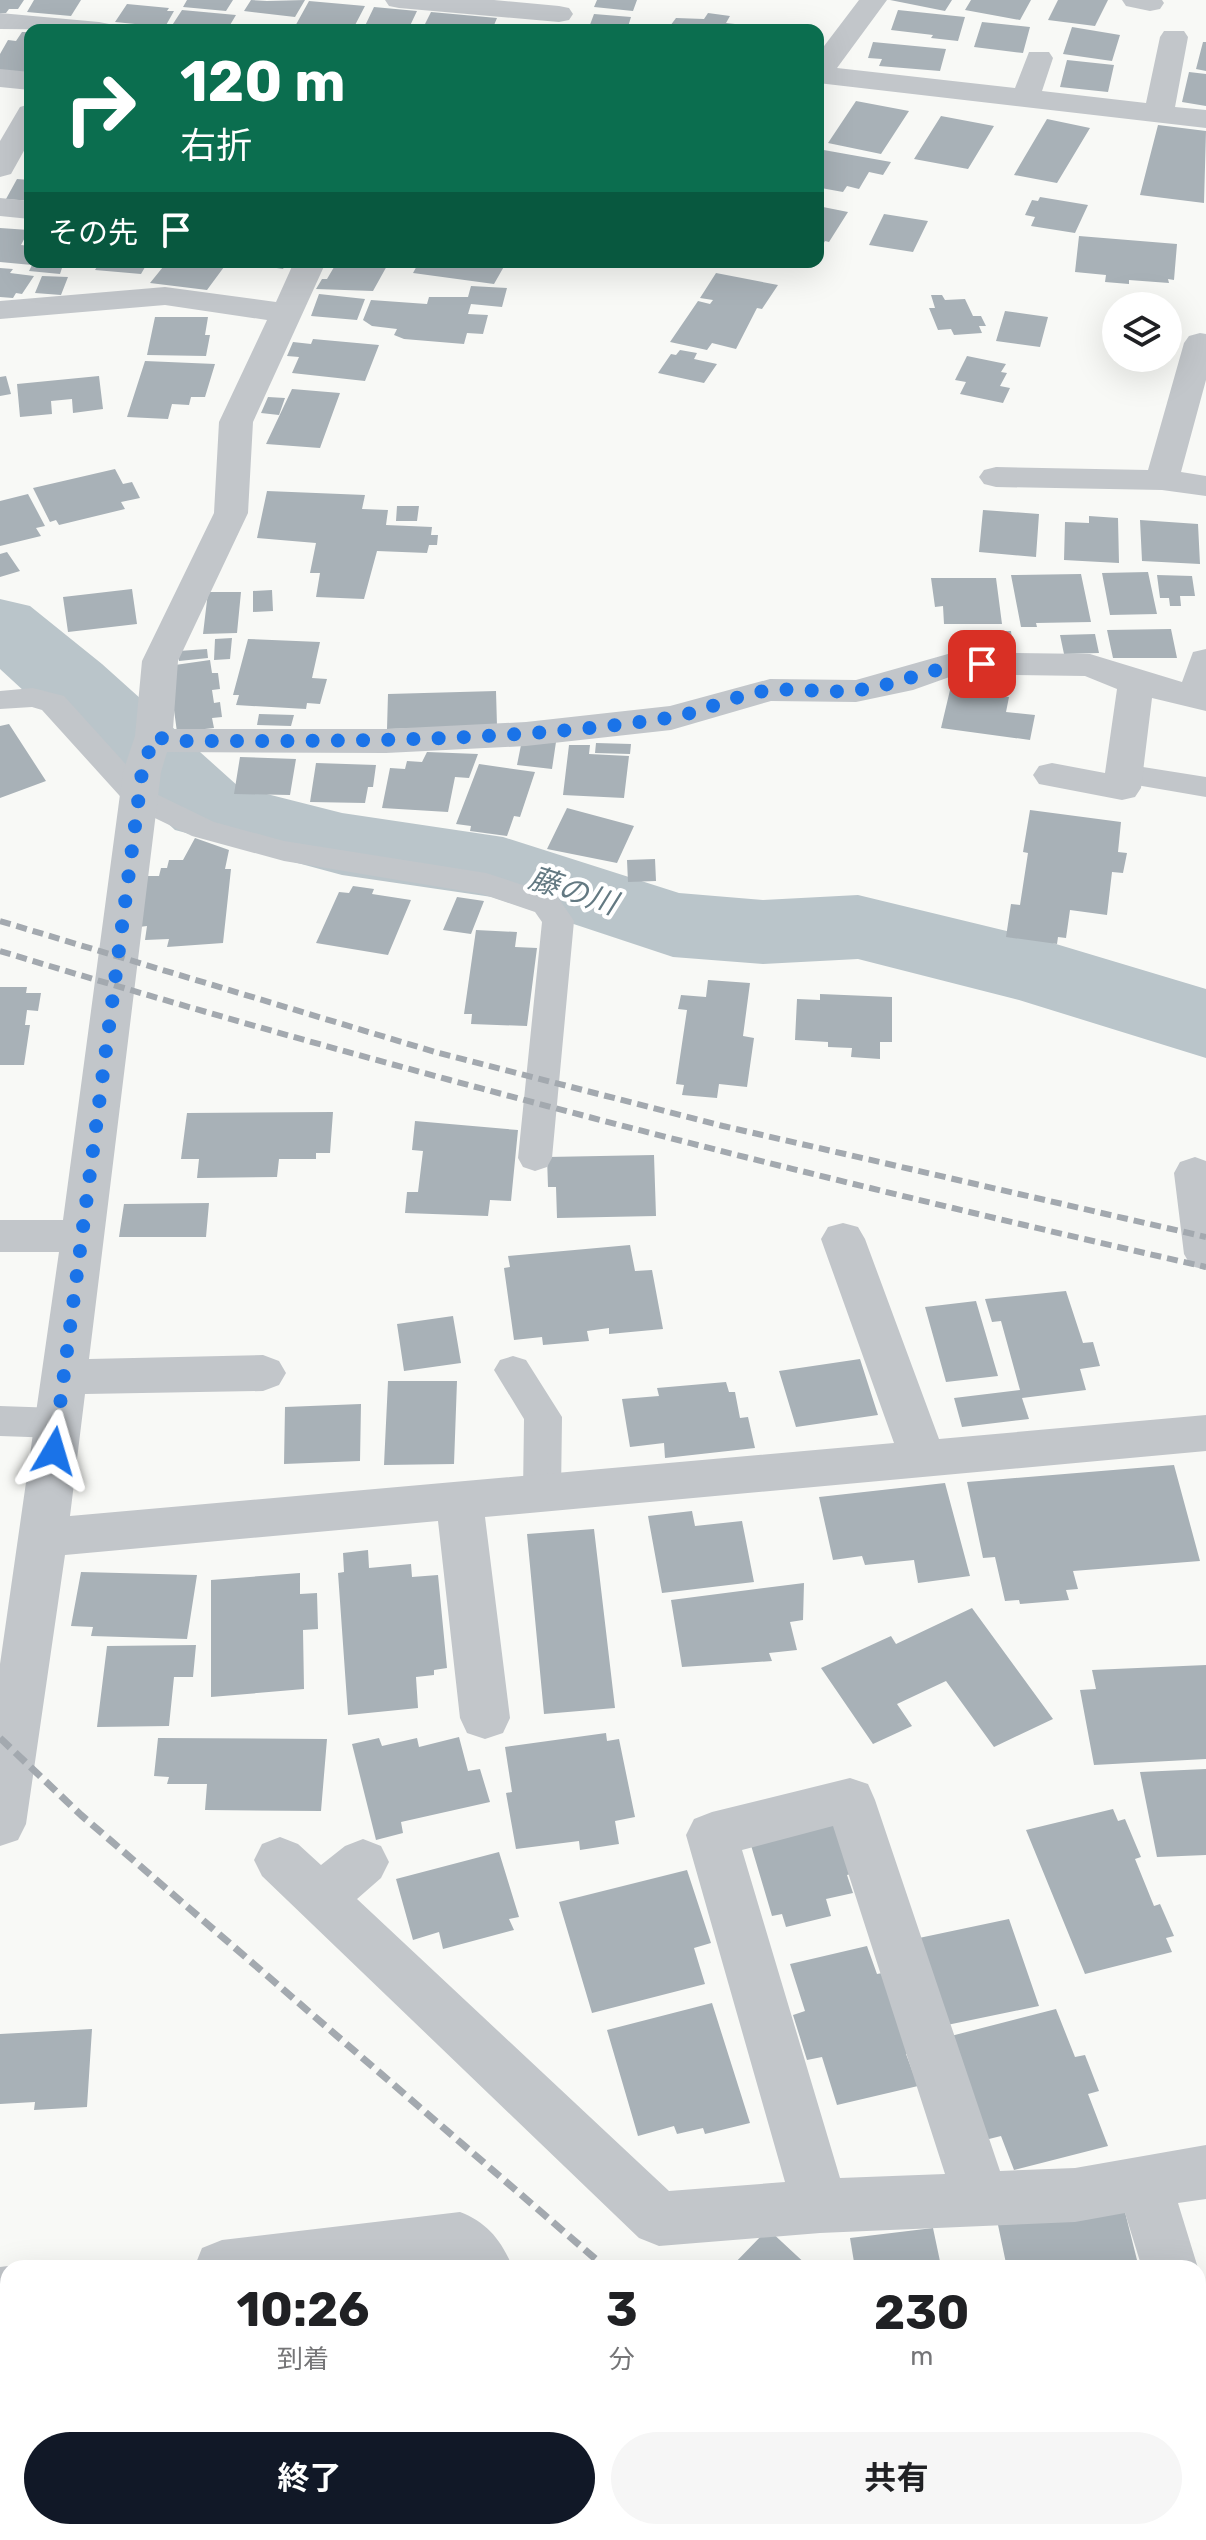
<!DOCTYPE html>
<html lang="ja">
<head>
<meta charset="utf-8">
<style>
	:root { --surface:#fff; --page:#f6f6f6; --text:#202124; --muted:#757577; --accent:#111827 }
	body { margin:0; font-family:Rubik,"Noto Sans JP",sans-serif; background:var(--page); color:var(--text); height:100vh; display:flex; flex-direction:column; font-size:30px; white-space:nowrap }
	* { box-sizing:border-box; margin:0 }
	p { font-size:26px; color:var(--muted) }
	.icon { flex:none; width:44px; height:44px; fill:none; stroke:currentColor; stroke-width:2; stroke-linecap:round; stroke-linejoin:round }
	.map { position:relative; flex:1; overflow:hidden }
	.drawer { position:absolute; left:0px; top:2260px; width:1206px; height:280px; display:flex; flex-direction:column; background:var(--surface); border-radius:24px 24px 0 0; box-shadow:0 8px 32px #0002 }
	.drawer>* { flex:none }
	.guide { position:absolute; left:24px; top:24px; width:800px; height:244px; border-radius:16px; box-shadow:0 8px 32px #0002; background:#0b6e4f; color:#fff; overflow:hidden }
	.buttons { position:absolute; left:1102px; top:292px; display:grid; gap:16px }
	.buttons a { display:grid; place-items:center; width:80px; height:80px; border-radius:50%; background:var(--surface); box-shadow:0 8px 32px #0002; font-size:40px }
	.pin { position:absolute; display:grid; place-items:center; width:68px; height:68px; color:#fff; margin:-34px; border-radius:16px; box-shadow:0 4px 12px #0006 }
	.me { position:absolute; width:88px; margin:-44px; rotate:7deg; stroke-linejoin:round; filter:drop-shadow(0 0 6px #0008) }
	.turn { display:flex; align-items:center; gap:28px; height:168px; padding:0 24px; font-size:36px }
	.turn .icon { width:104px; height:104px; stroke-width:2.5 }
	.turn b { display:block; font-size:56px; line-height:68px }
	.then { display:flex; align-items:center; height:76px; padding:0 24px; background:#0003; gap:16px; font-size:30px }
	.eta { display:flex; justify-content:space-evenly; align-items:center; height:136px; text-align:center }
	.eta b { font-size:48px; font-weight:700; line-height:56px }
	.primary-button { display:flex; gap:16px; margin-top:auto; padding:16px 24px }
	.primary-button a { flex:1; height:92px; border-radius:48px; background:var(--accent); color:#fff; font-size:32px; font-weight:700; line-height:92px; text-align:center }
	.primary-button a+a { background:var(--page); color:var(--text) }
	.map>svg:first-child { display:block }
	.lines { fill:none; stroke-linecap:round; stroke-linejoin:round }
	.river { fill:#bac5ca; fill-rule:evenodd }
	.building { fill:#a8b1b7 }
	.lane { fill:#c2c6ca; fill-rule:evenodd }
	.street { fill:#c2c6ca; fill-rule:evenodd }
	.rail-far1 { stroke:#a3a9af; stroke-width:6; stroke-dasharray:11 6; stroke-linecap:butt }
	.rail { stroke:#a3a9af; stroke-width:7; stroke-dasharray:14 7; stroke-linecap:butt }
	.route { stroke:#1a73e8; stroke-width:14; stroke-dasharray:0 25.2 }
	.labels { text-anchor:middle; stroke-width:8; stroke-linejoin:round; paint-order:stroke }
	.water-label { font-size:30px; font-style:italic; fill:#637982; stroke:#fff }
</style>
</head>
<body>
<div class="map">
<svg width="1206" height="2540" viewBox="0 0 1206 2540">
	<rect width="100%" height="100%" fill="#f8f9f6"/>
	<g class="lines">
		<path class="river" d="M0,599l30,7 72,58 137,123 103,26 161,24 176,56 84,7 95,-5 178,43 170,51v69l-187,-58 -161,-41 -95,5 -90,-7 -181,-60 -150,-22 -167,-45 -175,-161z"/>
	</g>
	<path class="building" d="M0,0h24l-6,9h-9l-3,4h-6z
		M34,0h47l-10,16 -44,-4z
		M187,0h46l-7,11 -43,-4z
		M251,0l16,1 38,-1 -10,17 -51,-6z
		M597,0h40l-4,11 -39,-4z
		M890,0h62l-7,11z
		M971,0h60l-11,20 -55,-10z
		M1058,0h50l-13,26 -47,-6z
		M309,1l56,5 -12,23 -60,1z
		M127,4l42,4 -2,3h7l-9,16 -50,-5z
		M374,7l43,4 -9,19h-45z
		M182,10l54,5 -9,15 -56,-3z
		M898,10l67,7 -7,24 -27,-3 2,-3 -42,-5z
		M431,12l66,6 -5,12h-70z
		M708,13l22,3 -4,7 18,2 -3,5h-74l9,-12 28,1z
		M594,14l37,3 -4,13h-39z
		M982,22l48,5 -7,26 -49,-6z
		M1072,27l48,8 -8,26 -49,-7z
		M22,32h8v41l-30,-2v-17l8,-14 8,1z
		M873,42l73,7 -6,22 -61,-5 3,-7 -14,-1z
		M1203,42h3v29l-10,-2z
		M1067,60l47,5 -6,27 -48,-5z
		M1189,72l17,2v32l-24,-4z
		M856,101l53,10 -28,43 -53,-11z
		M941,116l53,10 -26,43 -54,-10z
		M1047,119l43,9 -33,55 -43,-8z
		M1158,125l48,6 -2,72 -64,-8z
		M818,149l73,13 -8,13 -14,-3 -10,17 -12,-3 -4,6 -22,-4 -3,6z
		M17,179l13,1v21l-24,-2z
		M1040,197l48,8 -13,28 -44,-7 4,-9 -10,-2 7,-15 6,1z
		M818,206l30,6 -19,30 -4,-1 -4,7z
		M884,214l44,7 -15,31 -44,-7z
		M0,228l29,2 -8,15 9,1v16h34l-4,12 -31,-3 3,-6 -32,-3z
		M1079,236l98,8 -3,36 -6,-1 1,4 -40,-3v4l-24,-2 1,-7 -31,-3z
		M100,262h48l-7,12 -46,-4z
		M167,262h29l28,5 -17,23 -57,-7z
		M239,262h48l-4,7z
		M337,262h44l7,2 -15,27 -57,-2 6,-10h5z
		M419,262h78l9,1 -12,21 -81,-11z
		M0,268l13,1 -3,4 24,3 -12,18 -6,-1 -3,5 -13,-1z
		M716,273l62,12 -16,24 -5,-1 -21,41 -24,-6 -5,7 -37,-8 28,-41 12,3 3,-4 -13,-2z
		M42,276l26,1 -7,18 -26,-2z
		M471,286l36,2 -5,19 -31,-3 -3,10 20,1 -5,19 -16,-1 -3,11 -60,-5 -10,-4 3,-6 -25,-3 -9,-6 8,-20 56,4 2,-7h39z
		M319,294l46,5 -8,21 -46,-4z
		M931,295h11l3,5 20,-1 8,17h8l5,10h-7l3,7 -28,2 -3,-6 -13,1 -9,-22h6z
		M1005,311l43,6 -8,30 -44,-6z
		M155,317h53l-3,18h5l-4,21 -59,-1z
		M313,339l66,6 -14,36 -73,-8 7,-16 -12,-1 6,-14 18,2z
		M680,350l17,3 -3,6 23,5 -13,19 -46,-10 13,-19 5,1z
		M967,356l39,8 -5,8 6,1 -7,13 10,2 -7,15 -43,-9 6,-12 -11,-2z
		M145,361l70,3 -10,33h-14l-2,8 -17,-1 -4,15 -41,-2z
		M6,376l5,18 -11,2v-19z
		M99,376l4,33 -30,4 -1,-14 -21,2 1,13 -32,3 -3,-33z
		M292,389l48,4 -20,55 -54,-4z
		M268,397l17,1 -6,17 -18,-2z
		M115,469l8,15 9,-2 8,16 -19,4 4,7 -66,16 -3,-5 -6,2 -17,-34z
		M267,491l98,4 -3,14 26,1 -2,15 46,2 -1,8h7l-1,10h-8l-2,8 -50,-2 -13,48 -48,-2 4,-24h-10l6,-30 -59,-5z
		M28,494l17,32 -9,2 5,8 -41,10v-45z
		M397,506h22l-2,15h-21z
		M983,510l56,4 -3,43 -57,-5z
		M1089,516l29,2 1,45 -55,-3 1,-38 24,1z
		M1140,520l58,4 2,40 -58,-3z
		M7,552l13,19 -20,6v-23z
		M1148,572l9,42 -47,1 -8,-42z
		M1081,574l10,48 -55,1 1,4h-16l-10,-52z
		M1157,575l35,1 3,20h-15l1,10h-11l-1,-8h-9z
		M931,578h65l6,46h-58l-1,-18 -8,1z
		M132,589l5,35 -69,8 -5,-35z
		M272,590l1,21 -20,1v-21z
		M208,592h33l-4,41 -34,1z
		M1171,629l6,29h-64l-6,-28z
		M974,631h37l2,19h-37z
		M1095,634l4,19 -35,1 -4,-19z
		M232,638l-2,21 -16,1 1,-21z
		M248,639l72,3 -8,36 15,1 -7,25 -13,-1 -1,6 -70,-4 3,-10h-6z
		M207,649l1,9 -29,3v-10z
		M210,660l2,13h6l2,16 -8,1 2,13 6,-1 2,15 -10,1 2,10 -37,4 -9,-66z
		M950,690l59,7 -3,15 29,3 -5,25 -89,-12z
		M496,691l1,35 -110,3 1,-35z
		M259,714l35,1 -3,11 -34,-1z
		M9,724l37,57 -46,17v-72z
		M556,742l-4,27 -35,-4 4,-20z
		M596,743l35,1 -1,10 -35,-1z
		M569,745h21l-1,9 40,2 -5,42 -61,-3z
		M427,752l51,2 -9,24 -14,-1 -7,35 -66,-4 8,-40 15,1 2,-8 15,1z
		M240,757l56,2 -6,36 -56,-1z
		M316,763l60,2 -3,22h-5l-3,16 -55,-1z
		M479,764l56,8 -15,45 -6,-1 -7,20 -37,-5 1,-5 -15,-2z
		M567,808l67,18 -17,37 -70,-14z
		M1030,810l91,12 -3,30 9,1 -4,20 -11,-1 -5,43 -37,-5 -4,28 -8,-1 -1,7 -51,-7 5,-33 9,1 8,-52 -5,-1z
		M195,838l34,12 -4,19h6l-8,74 -56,4 2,-8 -24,1 2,-14 -8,1 7,-51h13l2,-8h6l2,-8h14z
		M655,859l1,22 -28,1 -1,-22z
		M353,886l21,3 -2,5 39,6 -23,55 -72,-12 23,-51 10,1z
		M457,897l27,4 -13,33 -28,-4z
		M476,930l41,2 -2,15 22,1 -10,78 -56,-2 1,-10h-8z
		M708,980l42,3 -7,53 11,2 -7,49 -28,-3 -2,14 -35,-3 2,-10 -8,-1 11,-74 -9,-1 3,-14 25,2z
		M0,987h27l-1,6h15l-3,18 -11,-1 -2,15h5l-6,40h-24z
		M820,994l72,3v45h-12v17l-29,-2 1,-9 -24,-1v-5l-33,-2 2,-41 23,1z
		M333,1112l-3,41h-14v6h-37l-2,18 -80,1 2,-19h-18l6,-46z
		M415,1121l103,9 -7,71 -21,-1 -2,16 -83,-3 2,-21h11l5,-41 -11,-1z
		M654,1155l2,61 -99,2 -1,-31h-8l-1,-30z
		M209,1203l-3,34h-87l5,-33z
		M630,1245l5,26 17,-1 11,59 -54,5v-6l-22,3 2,10 -46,4 -1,-8 -28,3 -10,-72 6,-1 -2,-11z
		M1066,1291l17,52 10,-1 7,24 -20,3 6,21 -64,8 7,21 -67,8 -8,-29 66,-8 -19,-69 -9,1 -7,-23z
		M976,1301l22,75 -52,6 -21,-75z
		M453,1316l8,47 -57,8 -7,-47z
		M860,1359l18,56 -82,12 -17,-56z
		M388,1381h69l-3,83 -70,1z
		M726,1382l3,10h6l5,26 8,-1 7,31 -90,10 -1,-15 -34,4 -8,-48 37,-3 -2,-8z
		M361,1404l-1,57 -76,3 1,-57z
		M1174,1465l26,96 -127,10 5,18 -12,1 3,10 -49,4 -1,-4 -14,1 -10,-44 -12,1 -16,-76z
		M945,1483l25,93 -52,7 -4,-23 -49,5 -3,-9 -29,4 -14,-63z
		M692,1511l3,15 47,-5 12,61 -92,11 -14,-77z
		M594,1529l21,179 -71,6 -17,-180z
		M368,1550l1,18 42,-4 1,13 26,-2 9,93 -13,2v5l-18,2 2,31 -70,7 -10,-142 6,-1 -1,-19z
		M81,1572l116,3 -10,64 -96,-3 2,-9 -22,-1z
		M300,1573v21l17,-1 1,36 -15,1 1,59 -93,8v-117z
		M804,1583l-1,37 -13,2 7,28 -28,3 3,8 -90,6 -11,-67z
		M972,1608l81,111 -59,28 -48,-66 -49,23 15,22 -39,18 -52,-76 70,-32 5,8z
		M196,1645l-3,32h-19l-5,49 -72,1 10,-81z
		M1206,1665v94l-112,6 -14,-75 16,-1 -4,-19z
		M606,1733l1,8 12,-2 16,78 -20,4 4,23 -39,6 -1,-9 -63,8 -10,-56 6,-1 -7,-45z
		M459,1737l9,34 12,-2 10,33 -89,20 2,11 -27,7 -24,-96 27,-6 3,8 35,-8 2,9z
		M158,1738l169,1 -6,72 -116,-1 2,-26h-40l2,-7 -15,-1z
		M1206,1769v86l-49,2 -17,-85z
		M1113,1809l5,12 7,-2 16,38 -6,2 19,47 6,-2 14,32 -8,2 6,14 -87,22 -59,-144z
		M838,1824l17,49 -8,2 6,18 -27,6 5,17 -45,11 -4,-13 -10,2 -22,-74z
		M499,1852l20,65 -10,2 5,11 -71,19 -4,-17 -26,8 -17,-61z
		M687,1870l24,73 -17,5 11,36 -113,29 -33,-111z
		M1009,1919l30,87 -92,19 -28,-87z
		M867,1946l10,28 11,-2 27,79 -9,3 12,32 -81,19 -15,-48 -15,3 -14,-45 12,-4 -15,-47z
		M712,2003l38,120 -45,11 -2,-6 -26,6 -3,-8 -36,10 -31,-106z
		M1056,2009l19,48 10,-2 14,36 -11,3 20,52 -94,24 -13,-34 -16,4 -38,-103z
		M92,2029l-5,78 -53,3 1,-8 -35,2v-70z
		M1124,2208l15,60h-132l-9,-43z
		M933,2228l8,38 14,-2 1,4h-101l-5,-30z
		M768,2229l42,39h-80z
		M6,2355l2,51h-5z
		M8,2438v90l-8,1v-90z
		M1199,2505l7,35h-137l-2,-8h131z
		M156,2532h175v8h-183v-7z"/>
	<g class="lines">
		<path class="lane" d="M33,688l31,8 86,95 64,31 70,19 202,32 71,23 17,25 -22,237 -5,9 -12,4 -12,-4 -5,-9 24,-236 -7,-10 -53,-18 -198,-33 -92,-25 -64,-31 -86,-95 -10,-3 -32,2v-18z
			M1124,764l82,13v20l-93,-16 -4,-7 4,-7z
			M513,1356l13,4 36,57 -1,76 -5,11 -14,4 -14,-4 -5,-11 1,-74 -30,-49 6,-10z
			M0,1406l57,2 13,5 6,10 -6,10 -13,5 -57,-2z"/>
		<path class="street" d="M385,0h109l65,6 10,2 4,6 -4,6 -10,2 -160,-14 -10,-2z
			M859,0h28l-50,68 178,20 14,-36h20l4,6 -11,33 104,12 14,-66 4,-6h20l4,6 -13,70 31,3v18l-388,-45v-29z
			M1122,0h40l2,3 -4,6 -10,2 -24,-5z
			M0,13l99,9 10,2 4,6 -113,-1z
			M0,69l30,3v18l-30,-3z
			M30,104v36l-19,34 -11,3v-36l20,-34z
			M0,198l30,3v18l-30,-3z
			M294,262h32l-73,160 -5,91 -70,148 -5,68h213l140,-7 144,-16 100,-27 86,1 99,-28 135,2 92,28 11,-30 13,-3v62l-54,-13 -11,90 -6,9 -13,3 -83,-16 -6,-9 6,-9 13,-3 53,10 12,-84 -32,-13 -127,-2 -45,16 -57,12 -85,-1 -100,29 -145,16 -140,7 -219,-1 -6,20 -72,587 174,-4 16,6 7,12 -7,12 -16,6 -178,3 -15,122 824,-73 -73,-204 7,-12 15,-4 15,4 7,12 74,200 267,-24v36l-721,66 25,201 -7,15 -18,6 -18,-6 -7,-15 -22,-197 -373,34 -39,269 -8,16 -18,6v-182l59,-412h-59v-32h63l60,-448 12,-36 7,-75 72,-148 5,-91 48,-102 -102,-15 -165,14v-18l165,-14 111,15z
			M1200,333l6,1v46l-25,92 25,4v20l-44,-6 -166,-3 -12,-3 -5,-7 5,-7 12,-3 152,3 36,-127 5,-7z
			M1195,1157l11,4v109l-15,-4 -7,-12 -10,-81 6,-11z
			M850,1778l18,6 7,16 125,371 75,-3 131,-23v54l-28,4 20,65v1l-56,-1 -17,-55 -50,9 -255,11 -161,13 -20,-8 -377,-362 -8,-16 8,-16 18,-7 18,7 23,21 24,-19 18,-7 18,7 8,16 -8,16 -24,21 312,292 116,-9 -99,-347 8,-16 18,-7zM833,1826l112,348 -105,4 -98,-328z
			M460,2212c27,10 42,29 53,56h-319l8,-20 20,-8z
			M8,2266l5,2h-5v54l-8,1v-56z
			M1198,2335l8,3v82l-8,-3z"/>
		<path class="rail-far1" d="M0,921l435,131 288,74 483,111
			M0,951c398,121 800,224 1206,316"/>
		<path class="rail" d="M0,1738l81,77 525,453
			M897,2532l9,8"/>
	</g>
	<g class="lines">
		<path class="route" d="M54,1451l88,-679 12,-36 17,5c165,0 332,2 497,-23 35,-5 69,-25 105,-28 28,-2 57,4 85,0 43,-5 81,-27 124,-26"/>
	</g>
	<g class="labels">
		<g class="water-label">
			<text transform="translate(573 891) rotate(18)" y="10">藤の川</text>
		</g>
	</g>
</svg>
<div class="buttons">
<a><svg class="icon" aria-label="layers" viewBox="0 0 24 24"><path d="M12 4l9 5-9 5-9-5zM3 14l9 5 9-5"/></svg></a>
</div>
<div class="pin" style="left:982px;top:664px;background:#d93025"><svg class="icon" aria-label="arrive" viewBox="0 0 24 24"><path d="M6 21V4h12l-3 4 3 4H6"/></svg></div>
<svg class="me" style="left:54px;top:1451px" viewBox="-20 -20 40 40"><path d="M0-17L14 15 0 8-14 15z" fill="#1a73e8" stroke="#fff" stroke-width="4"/></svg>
<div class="guide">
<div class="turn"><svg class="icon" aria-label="right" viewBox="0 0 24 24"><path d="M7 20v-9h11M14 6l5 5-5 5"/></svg><div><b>120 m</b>右折</div></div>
<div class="then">その先<svg class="icon" aria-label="arrive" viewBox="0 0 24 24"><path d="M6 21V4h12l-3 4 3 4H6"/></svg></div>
</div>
<section class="drawer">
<div class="eta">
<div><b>10:26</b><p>到着</p></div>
<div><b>3</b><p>分</p></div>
<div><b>230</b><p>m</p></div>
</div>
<div class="primary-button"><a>終了</a><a>共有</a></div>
</section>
</div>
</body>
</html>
